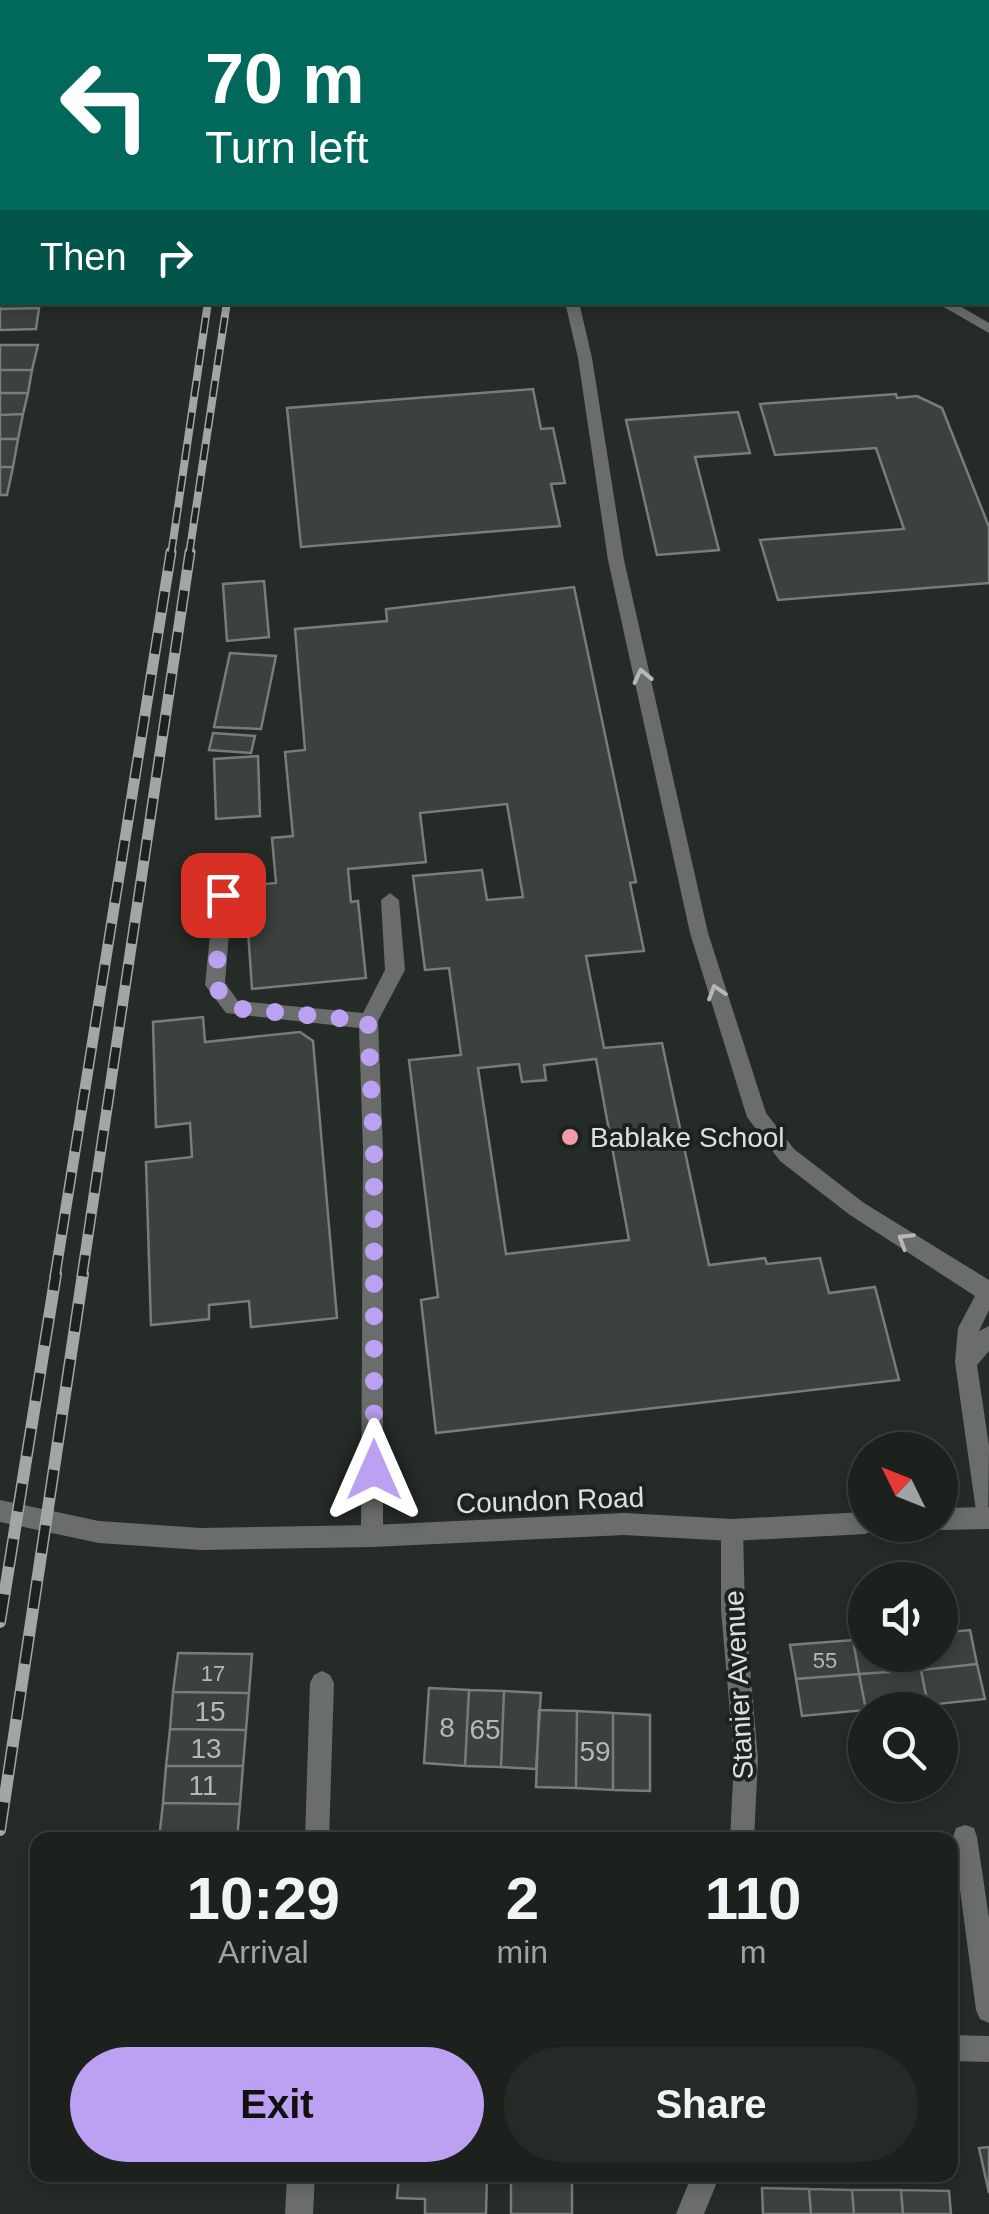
<!DOCTYPE html>
<html lang="en">
<head>
<meta charset="utf-8">
<style>
	:root { --surface:#1c211e; --page:#252927; --text:#f1f3f6; --muted:#a0a3a4; --line:#3a3e3c; --accent:#bca0f2 }
	body { margin:0; font-family:Helvetica,sans-serif; background:var(--page); color:var(--text); height:100vh; display:flex; flex-direction:column; font-size:38px; white-space:nowrap }
	* { box-sizing:border-box; margin:0 }
	p { font-size:32px; color:var(--muted) }
	.icon { flex:none; width:55px; height:55px; fill:none; stroke:currentColor; stroke-width:2; stroke-linecap:round; stroke-linejoin:round }
	.map { position:relative; flex:1; overflow:hidden }
	.panel { position:absolute; left:30px; top:1832px; width:928px; height:350px; display:flex; flex-direction:column; background:var(--surface); border-radius:20px; box-shadow:0 5px 15px #0003,0 0 0 2px var(--line) }
	.panel>* { flex:none }
	.hud { position:absolute; left:0px; top:0px; width:990px; height:305px; box-shadow:0 5px 15px #0003,0 0 0 2px var(--line); background:#00695c; color:#fff; overflow:hidden }
	.needle { width:65px; rotate:313deg }
	.fabs { position:absolute; left:848px; top:1432px; display:grid; gap:20px }
	.fabs a { display:grid; place-items:center; width:110px; height:110px; border-radius:50%; background:var(--surface); box-shadow:0 5px 15px #0003,0 0 0 2px var(--line); font-size:50px }
	.pin { position:absolute; display:grid; place-items:center; width:85px; height:85px; color:#fff; margin:-42px; border-radius:20px; box-shadow:0 5px 15px #0006 }
	.me { position:absolute; width:110px; margin:-55px; rotate:0deg; stroke-linejoin:round; filter:drop-shadow(0 0 8px #0008) }
	.turn { display:flex; align-items:center; gap:35px; height:210px; padding:0 40px; font-size:45px }
	.turn .icon { width:130px; height:130px; stroke-width:2.5 }
	.turn b { display:block; font-size:70px; line-height:85px }
	.then { display:flex; align-items:center; height:95px; padding:0 40px; background:#0003; gap:20px; font-size:38px }
	.eta { display:flex; justify-content:space-evenly; align-items:center; height:170px; text-align:center }
	.eta b { font-size:60px; font-weight:700; line-height:70px }
	.button { display:flex; gap:20px; margin-top:auto; padding:20px 40px }
	.button a { flex:1; height:115px; border-radius:60px; background:var(--accent); color:#111; font-size:40px; font-weight:700; line-height:115px; text-align:center }
	.button a+a { background:var(--page); color:var(--text) }
	.map>svg:first-child { display:block }
	.green { fill:#264d37 }
	.building { fill:#3b413d; stroke:#767e79; stroke-width:2.5; fill-rule:evenodd }
	.lines { fill:none; stroke-linecap:round; stroke-linejoin:round }
	.service { fill:#6a6d6b; fill-rule:evenodd }
	.minor { fill:#6a6d6b; fill-rule:evenodd }
	.tertiary { fill:#6a6d6b; fill-rule:evenodd }
	.rail-far2-casing { stroke:#a2a7a4; stroke-width:8 }
	.rail-far1-casing { stroke:#a2a7a4; stroke-width:11 }
	.rail-casing { stroke:#a2a7a4; stroke-width:12 }
	.rail-far2 { stroke:#1c221e; stroke-width:5; stroke-dasharray:16; stroke-linecap:butt }
	.rail-far1 { stroke:#1c221e; stroke-width:8; stroke-dasharray:21; stroke-linecap:butt }
	.rail { stroke:#1c221e; stroke-width:9; stroke-dasharray:28; stroke-linecap:butt }
	.oneway { stroke:#b5b8b6 }
	.route { stroke:#bca0f2; stroke-width:18; stroke-dasharray:0 32.4 }
	.poi-dot { fill:#f39aac; stroke:#1c221e; stroke-width:4 }
	.labels { text-anchor:middle; stroke-width:8; stroke-linejoin:round; paint-order:stroke }
	.number-label { font-size:22px; fill:#b4b9b6 }
	.poi-label { font-size:28px; fill:#dde1de; stroke:#1c221e; text-anchor:start }
	.street-label { font-size:28px; fill:#dde1de; stroke:#1c221e }
	.near-number-label { font-size:28px; fill:#b4b9b6 }
</style>
</head>
<body>
<div class="map">
<svg width="989" height="2214" viewBox="0 0 989 2214">
	<rect width="100%" height="100%" fill="#252c28"/>
	<path class="green" d="M293,0h494l10,2h-508z"/>
	<path class="building" d="M0,289l2,13h38l-1,6 -39,1z
		M39,308l-3,21 -36,1v-21z
		M0,345h38l-6,25h-32z
		M0,370h32l-4,23h-28z
		M533,389l8,40 12,-1 12,55 -14,1 9,42 -259,21 -14,-139z
		M0,393h28l-5,21 -23,1z
		M896,394l1,4 20,-2 25,12 47,119v56l-211,17 -18,-60 144,-11 -28,-81 -101,7 -15,-51z
		M738,412l12,41 -55,4 24,93 -62,5 -31,-135z
		M23,414l-5,25h-18v-24z
		M0,439h18l-5,28h-13z
		M0,467h13l-6,28h-7z
		M264,581l5,56 -42,4 -4,-57z
		M574,587l62,295 -6,1 14,68 -58,5 18,92 58,-5 47,222 56,-7 2,6 53,-6 9,35 46,-6 24,93 -463,53 -15,-133 17,-3 -29,-237 52,-5 -12,-87 -24,2 -12,-94 69,-6 5,30 36,-3 -16,-93 -87,9 6,49 -78,7 3,33 7,-1 8,77 -114,11 -7,-103 31,-3 -4,-45 21,-2 -8,-84 20,-2 -10,-121 92,-8 -1,-12zM596,1059l33,181 -123,14 -28,-186 41,-4 3,18 24,-2 -2,-15z
		M230,653l46,3 -15,73 -47,-2z
		M213,733l42,3 -4,17 -42,-3z
		M258,756l2,60 -44,3 -2,-60z
		M203,1017l2,25 95,-10 13,9 24,277 -86,9 -2,-26 -40,4v14l-58,6 -5,-163 46,-5 -2,-34 -34,4 -3,-105z
		M970,1630l7,34 -56,6 -3,-15h22v-22z
		M865,1639v16h53l3,15 -62,4 -6,-34z
		M853,1640l6,34 -63,5 -6,-34z
		M178,1653l74,1 -3,39 -76,-1z
		M977,1664l8,35 -57,6 -7,-35z
		M921,1670l7,35 -62,5 -7,-36z
		M859,1674l7,36 -64,6 -6,-37z
		M429,1688l40,2 -4,76 -41,-3z
		M469,1690l35,1 -3,76 -36,-1z
		M504,1691l37,2 -5,76 -35,-2z
		M173,1692l76,1 -3,37 -76,-1z
		M539,1710l38,1 -1,77 -40,-1z
		M577,1711l36,2v77l-37,-2z
		M613,1713l37,2v76l-37,-1z
		M170,1729l76,1 -3,36h-77z
		M166,1766h77l-3,38 -77,-1z
		M163,1803l77,1 -3,36h-78z
		M989,2147v46l-10,-45z
		M399,2175h88l-1,39h-61v-15l-28,-1z
		M511,2175h61v39h-61z
		M762,2188l47,1 2,25h-48z
		M809,2189l43,1 2,24h-43z
		M852,2190h49l2,24h-49z
		M901,2190l48,1 2,23h-48z"/>
	<g class="lines">
		<path class="service" d="M0,0h21l1,2 -20,1z
			M565,302h14l13,56 32,202 84,373 58,180 28,36 70,54 125,77v30l-10,21 10,-5v25l-12,14 12,81 -1,83 -8,-3 -3,-8 -22,-156 3,-34 17,-32 -125,-81 -70,-54 -33,-44 -57,-184 -82,-373 -30,-202z
			M935,302h18l36,21v10z
			M223,888l9,7 -7,88 13,18 125,12 22,-43 -4,-70 9,-7 9,7 6,70 -27,51 5,128v387l-3,8 -8,3 -8,-3 -3,-8 2,-387 -4,-121 -133,-15 -21,-28 9,-90z"/>
		<path class="minor" d="M732,1519l8,3 3,8 2,80 13,149 -4,81h-24l4,-81 -13,-149v-80l3,-8z
			M322,1671l8,4 4,8 -5,157h-24l5,-157 4,-8z
			M965,1825l9,3 3,9 12,81v105l-9,-4 -4,-9 -23,-173 3,-9z
			M950,2035l39,1v26l-39,-1z
			M287,2175h28l-2,39h-28z
			M692,2175h28l-16,39h-28z"/>
		<path class="tertiary" d="M0,1500l99,21 102,7 171,-3 252,-12 108,6 133,-7v13h11l-3,6 -8,3 -133,7 -108,-6 -252,12 -171,3 -102,-7 -99,-21z
			M989,1507v22l-49,1 -9,-5h9v-17z"/>
		<g class="rail-far2-casing">
			<path id="rail-far2" d="M171,555l37,-253
				M189,555l38,-253"/>
		</g>
		<g class="rail-far1-casing">
			<path id="rail-far1" d="M55,1276l116,-724
				M82,1276l108,-724"/>
		</g>
		<g class="rail-casing">
			<path id="rail" d="M0,1622l56,-348
				M0,1830l83,-556"/>
		</g>
		<use href="#rail-far2" class="rail-far2"/>
		<use href="#rail-far1" class="rail-far1"/>
		<use href="#rail" class="rail"/>
	</g>
	<defs><path id="oneway-chevron" d="M-2-3.5L2.5 0L-2 3.5" fill="none" stroke-width="1.6" stroke-linecap="round" stroke-linejoin="round" transform="scale(2.5)"/></defs>
	<g class="oneway">
		<use href="#oneway-chevron" transform="translate(642 676) rotate(-103)"/>
		<use href="#oneway-chevron" transform="translate(716 992) rotate(-107)"/>
		<use href="#oneway-chevron" transform="translate(905 1240) rotate(-148)"/>
	</g>
	<g class="lines">
		<path class="route" d="M223,895l-8,91 18,22 135,13 6,129v320"/>
	</g>
	<circle class="poi-dot" cx="570" cy="1137" r="10"/>
	<g class="labels">
		<g class="number-label">
			<text x="825" y="1668">55</text>
			<text x="213" y="1681">17</text>
		</g>
		<g class="poi-label">
			<text x="590" y="1147">Bablake School</text>
		</g>
		<g class="street-label">
			<text transform="translate(550 1500) rotate(-2)" y="10">Coundon Road</text>
			<text transform="translate(738 1685) rotate(-93)" y="10">Stanier Avenue</text>
		</g>
		<g class="near-number-label">
			<text x="210" y="1721">15</text>
			<text x="447" y="1737">8</text>
			<text x="485" y="1739">65</text>
			<text x="206" y="1758">13</text>
			<text x="595" y="1761">59</text>
			<text x="203" y="1795">11</text>
		</g>
	</g>
</svg>
<div class="fabs">
<a><svg class="needle" viewBox="-14 -14 28 28"><path d="M0-13l5 13h-10z" fill="#e53935"/><path d="M0 13l5-13h-10z" fill="#a0a3a4"/></svg></a>
<a><svg class="icon" aria-label="sound" viewBox="0 0 24 24"><path d="M4 9h4l5-4v14l-5-4H4zM17 9q2 3 0 6"/></svg></a>
<a><svg class="icon" aria-label="search" viewBox="0 0 24 24"><circle cx="10" cy="10" r="6"/><path d="M15 15l6 6"/></svg></a>
</div>
<div class="pin" style="left:223px;top:895px;background:#d93025"><svg class="icon" aria-label="arrive" viewBox="0 0 24 24"><path d="M6 21V4h12l-3 4 3 4H6"/></svg></div>
<svg class="me" style="left:374px;top:1470px" viewBox="-20 -20 40 40"><path d="M0-17L14 15 0 8-14 15z" fill="#bca0f2" stroke="#fff" stroke-width="4"/></svg>
<div class="hud">
<div class="turn"><svg class="icon" aria-label="left" viewBox="0 0 24 24"><path d="M17 20v-9H6M10 6l-5 5 5 5"/></svg><div><b>70 m</b>Turn left</div></div>
<div class="then">Then<svg class="icon" aria-label="right" viewBox="0 0 24 24"><path d="M7 20v-9h11M14 6l5 5-5 5"/></svg></div>
</div>
<section class="panel">
<div class="eta">
<div><b>10:29</b><p>Arrival</p></div>
<div><b>2</b><p>min</p></div>
<div><b>110</b><p>m</p></div>
</div>
<div class="button"><a>Exit</a><a>Share</a></div>
</section>
</div>
</body>
</html>
